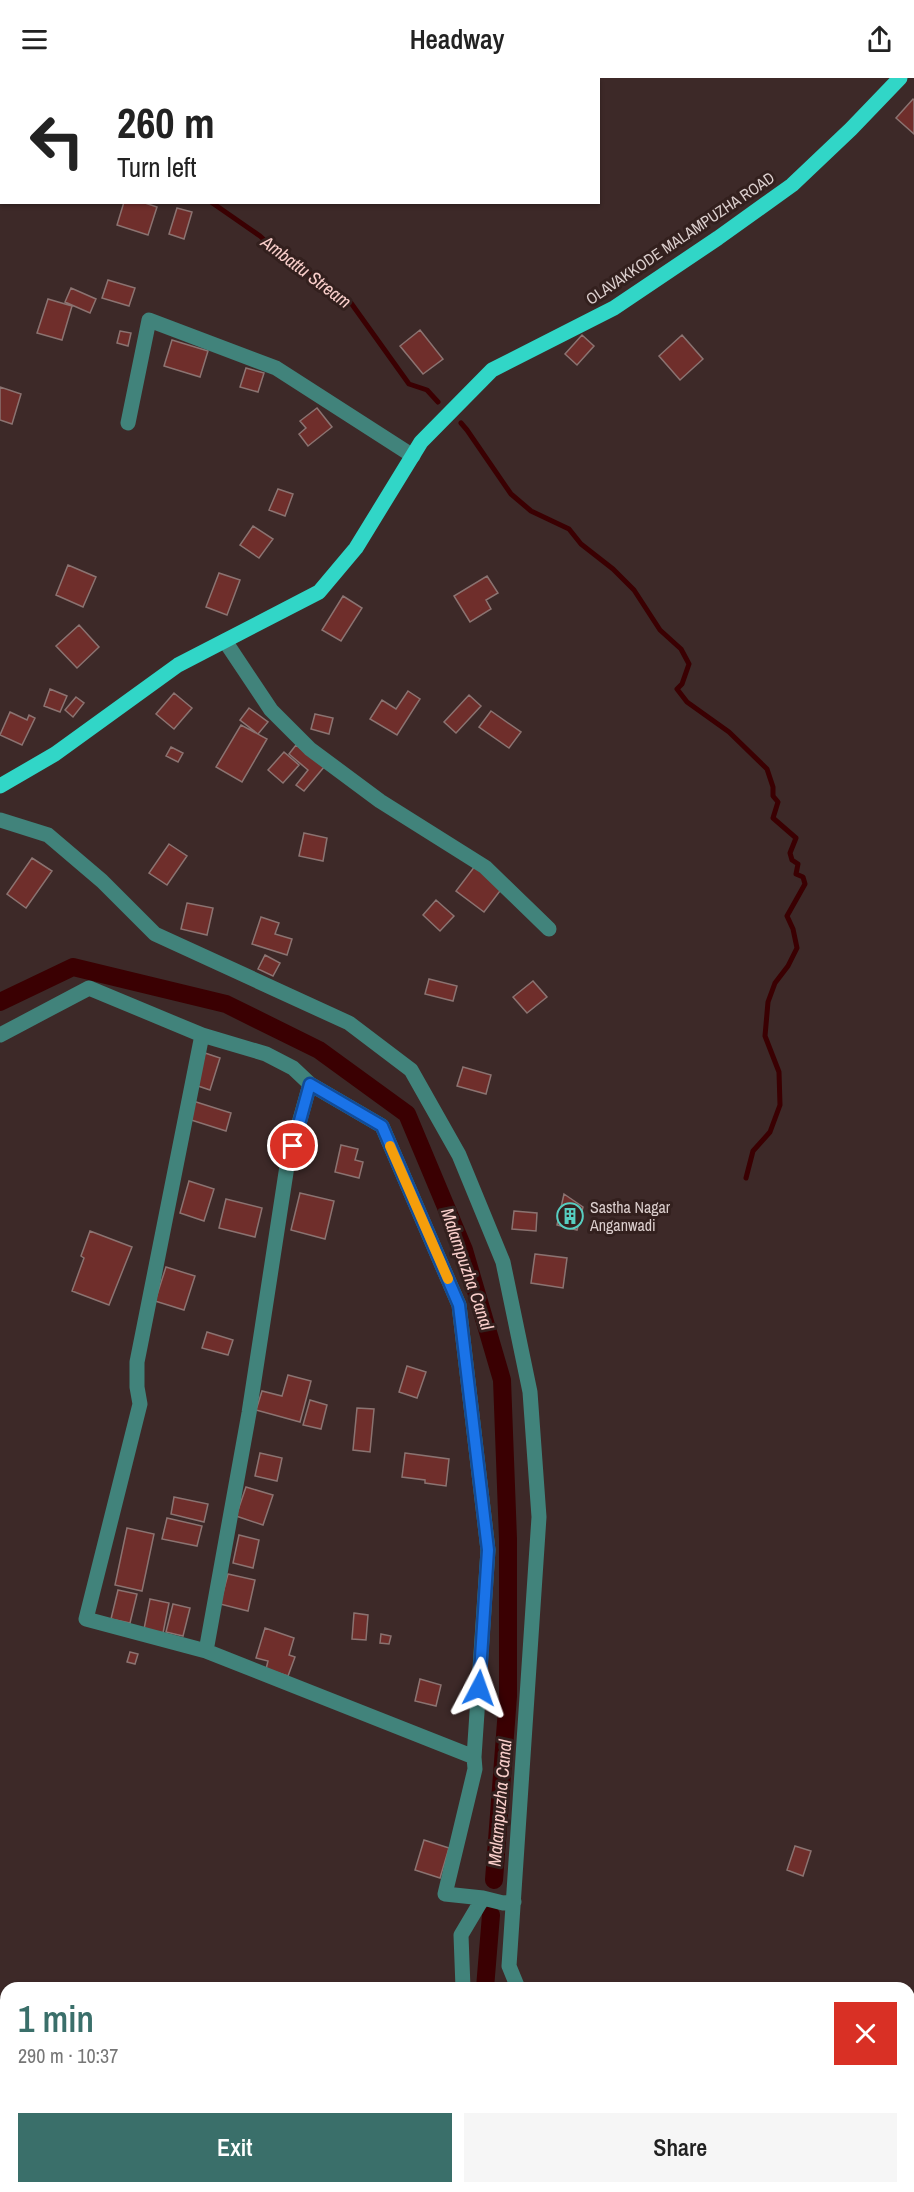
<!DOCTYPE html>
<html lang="en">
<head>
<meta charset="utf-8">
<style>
	:root { --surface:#fff; --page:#f6f6f6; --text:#222; --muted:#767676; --accent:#3a6f6a }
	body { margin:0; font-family:"Archivo Narrow",sans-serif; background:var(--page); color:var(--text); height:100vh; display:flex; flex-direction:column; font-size:22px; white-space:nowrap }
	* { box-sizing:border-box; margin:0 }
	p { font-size:20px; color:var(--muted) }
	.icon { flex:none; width:33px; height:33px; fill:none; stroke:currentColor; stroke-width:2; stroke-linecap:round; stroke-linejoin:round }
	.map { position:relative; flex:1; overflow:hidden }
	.drawer { position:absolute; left:0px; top:1904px; width:915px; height:212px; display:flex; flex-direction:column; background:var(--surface); border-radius:18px 18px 0 0; box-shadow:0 2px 4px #0004 }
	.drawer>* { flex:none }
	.guide { position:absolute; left:0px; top:0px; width:600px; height:126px; box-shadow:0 2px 4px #0004; background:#fff; color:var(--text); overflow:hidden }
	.pin { position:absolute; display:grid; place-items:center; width:51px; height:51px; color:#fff; margin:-26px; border:3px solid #fff; border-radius:50%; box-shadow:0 2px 6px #0007 }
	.me { position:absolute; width:66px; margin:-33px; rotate:4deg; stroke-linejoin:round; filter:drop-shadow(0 0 4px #0008) }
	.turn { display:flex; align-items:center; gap:21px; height:126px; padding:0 18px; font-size:27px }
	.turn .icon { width:78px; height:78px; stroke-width:2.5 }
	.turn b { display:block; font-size:42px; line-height:51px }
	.round { display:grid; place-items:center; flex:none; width:63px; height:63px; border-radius:0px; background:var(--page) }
	.summary { display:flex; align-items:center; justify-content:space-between; height:102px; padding:0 18px }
	h1 { font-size:36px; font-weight:600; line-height:45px; color:var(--accent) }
	.cta { display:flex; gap:12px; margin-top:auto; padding:12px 18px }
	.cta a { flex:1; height:69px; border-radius:0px; background:var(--accent); color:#fff; font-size:24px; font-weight:600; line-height:69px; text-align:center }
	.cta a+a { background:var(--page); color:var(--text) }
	header { display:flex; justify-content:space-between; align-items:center; height:78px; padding:0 18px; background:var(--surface); font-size:27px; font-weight:600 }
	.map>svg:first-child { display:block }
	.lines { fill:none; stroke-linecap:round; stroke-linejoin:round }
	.stream { stroke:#3a0002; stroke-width:5 }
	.canal { stroke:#3a0002; stroke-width:18 }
	.building { fill:#6f2e2b; stroke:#8b7371; stroke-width:1.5 }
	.minor { stroke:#41837b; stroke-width:15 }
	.major { stroke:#31d6c7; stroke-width:15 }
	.route-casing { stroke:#114b97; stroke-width:15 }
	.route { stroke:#1a73e8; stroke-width:10 }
	.slow { stroke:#f59e0b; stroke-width:10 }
	.labels { text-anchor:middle; stroke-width:6; stroke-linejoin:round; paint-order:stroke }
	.street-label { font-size:16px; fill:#dbcecd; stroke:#33201e }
	.poi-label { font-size:16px; fill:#dbcecd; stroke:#33201e; text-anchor:start }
	.water-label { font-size:18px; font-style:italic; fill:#facfcb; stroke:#33201e }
</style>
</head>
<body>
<header><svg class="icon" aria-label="menu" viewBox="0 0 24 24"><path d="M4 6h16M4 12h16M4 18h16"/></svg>Headway<svg class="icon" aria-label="share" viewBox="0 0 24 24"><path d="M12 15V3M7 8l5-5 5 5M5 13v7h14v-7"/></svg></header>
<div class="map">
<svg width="914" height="2114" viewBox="0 0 914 2114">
	<rect width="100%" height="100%" fill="#3d2928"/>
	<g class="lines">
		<path class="stream" d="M38,0l2,2
			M211,124l49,34 21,19 27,17 43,31 58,81 18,6 11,12
			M461,345l6,7 44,64 20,17 38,18 12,15 32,25 21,21 26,40 21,19 8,15 -7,20 -5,5 10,13 42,30 38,37 6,18v9l5,6 -5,16 23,20 -6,15 2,7 6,4 -2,10 7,3 2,7 -18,32 6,13 4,19 -9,18 -13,17 -7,19 -3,34 14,36 1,33 -10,27 -17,19 -7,27
			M362,2114l4,-5"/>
		<path class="canal" d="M0,924l73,-35 153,37 93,46 88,64 57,136 38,130 6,159v157l-14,184
			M485,1910l6,-73
			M909,2096l5,2"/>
	</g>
	<path class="building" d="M913,21l1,1v34l-18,-16z
		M124,124h18l15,5 -9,28 -31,-10z
		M177,130l15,4 -8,27 -15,-5z
		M108,202l27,8 -6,18 -27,-8z
		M71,210l25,11 -6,14 -25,-11z
		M48,221l24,7 -10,34 -25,-7z
		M420,252l23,29 -20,15 -23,-28z
		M120,253l11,2 -3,13 -11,-3z
		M582,257l12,11 -17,19 -12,-11z
		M682,257l21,24 -23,21 -21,-24z
		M172,262l36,11 -8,26 -36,-11z
		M246,290l18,5 -6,19 -18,-5z
		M0,309l21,7 -9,30 -12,-4z
		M317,330l15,19 -24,19 -9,-12 7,-6 -6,-7z
		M278,411l15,5 -8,22 -16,-6z
		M253,448l20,13 -14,19 -19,-13z
		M68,487l28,12 -13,30 -27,-12z
		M219,495l21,7 -13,35 -21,-8z
		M487,498l11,17 -12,7 5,9 -21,13 -16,-26z
		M343,518l19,12 -21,33 -19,-11z
		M79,547l20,22 -22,21 -21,-22z
		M50,611l17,7 -7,16 -16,-6z
		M408,613l12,8 -23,36 -27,-16 12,-19 14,9z
		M174,615l18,15 -18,21 -18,-15z
		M469,617l12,11 -25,27 -12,-11z
		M76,619l8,6 -11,14 -8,-7z
		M249,630l19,14 -10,12 -18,-14z
		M491,633l30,21 -12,16 -30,-21z
		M10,634l17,8 2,-5 6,3 -13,27 -22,-10z
		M315,636l18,4 -4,16 -18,-5z
		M241,647l26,14 -25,43 -26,-15z
		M296,667l28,22 -20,24 -8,-6 12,-15 -19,-16z
		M171,669l12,6 -5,9 -12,-6z
		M284,674l15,13 -16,18 -15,-13z
		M304,755l23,5 -4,23 -24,-5z
		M169,766l18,12 -20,29 -18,-12z
		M32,780l20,13 -26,37 -19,-14z
		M475,788l28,21 -19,25 -28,-21z
		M436,822l18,16 -14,15 -17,-16z
		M187,825l26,5 -6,27 -26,-6z
		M261,839l18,6 -4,11 17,5 -5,16 -35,-11z
		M265,877l15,8 -7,13 -15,-7z
		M429,901l28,7 -4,15 -28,-7z
		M533,903l14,16 -20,16 -14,-16z
		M205,975l15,5 -10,32 -15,-5z
		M463,989l28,8 -5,19 -29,-8z
		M193,1023l38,12 -5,18 -38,-12z
		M341,1067l17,4 -3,11 8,2 -4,16 -24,-6z
		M189,1103l25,8 -10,32 -24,-8z
		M300,1115l34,8 -9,38 -34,-9z
		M564,1116l19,13 -6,23 -20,-5z
		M226,1121l36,9 -7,29 -36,-9z
		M514,1133l23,2 -1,18 -24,-2z
		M90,1153l42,16 -23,58 -37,-14 12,-33 -3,-2z
		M535,1176l32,4 -4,30 -32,-5z
		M166,1189l29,9 -11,34 -29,-9z
		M207,1254l26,8 -5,15 -26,-7z
		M407,1288l19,6 -9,26 -18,-6z
		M288,1297l23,6 -11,41 -44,-12 6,-19 20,5z
		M310,1322l17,5 -6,24 -18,-4z
		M357,1330l17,1 -4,43 -17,-2z
		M260,1375l22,5 -5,23 -22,-5z
		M405,1375l44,6 -3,27 -21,-3v-3l-23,-3z
		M246,1409l27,8 -10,30 -27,-9z
		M174,1419l34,7 -4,18 -33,-8z
		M167,1440l35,8 -5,20 -35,-7z
		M127,1450l27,6 -12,57 -27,-6z
		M239,1457l20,5 -6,28 -20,-5z
		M228,1496l27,6 -7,31 -28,-7z
		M118,1512l19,4 -7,29 -19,-4z
		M150,1521l19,4 -6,30 -19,-4z
		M173,1526l17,4 -7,28 -17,-4z
		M354,1535l14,2 -2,25 -14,-1z
		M265,1550l29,10 -5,17 6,2 -7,19 -22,-7 2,-8 -12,-3z
		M381,1556l10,2 -2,8 -9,-1z
		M130,1574l8,2 -3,10 -8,-2z
		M420,1601l21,6 -5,21 -21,-5z
		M424,1762l25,8 -9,30 -25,-8z
		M795,1768l16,5 -8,25 -16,-6z"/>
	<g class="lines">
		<path class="minor" d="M128,345l21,-103 127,48 137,88
			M225,563l46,69 39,39 70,52 105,66 64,62
			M0,742l48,15 54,46 53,53 194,89 62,47 48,85 44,107 27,130 9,125 -30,449 9,22
			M0,957l89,-47 113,47
			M310,1006l72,42 77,179 29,245 -14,207
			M206,1573l43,-238 38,-247 23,-82 -17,-16 -27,-14 -64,-19 -65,327v25l3,17 -54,215 120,32 268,106 1,12 -30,125 38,4 20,5 11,-1
			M463,1910l-2,-53 22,-37
			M909,2053l5,3
			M875,2109l12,5"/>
		<path class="major" d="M0,708l55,-32 123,-89 141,-73 37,-44 65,-106 71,-72 122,-62 104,-70 74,-53 59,-56 49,-51"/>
	</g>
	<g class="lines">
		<g class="route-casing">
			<path id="route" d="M293,1068l17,-62 72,42 77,179 29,245 -9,138"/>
		</g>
		<use href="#route" class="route"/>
		<path class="slow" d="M390,1068l58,133"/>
	</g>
	<defs>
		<g id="building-ring" transform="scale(1.35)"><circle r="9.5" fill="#33201e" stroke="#57cec1" stroke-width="1.5"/><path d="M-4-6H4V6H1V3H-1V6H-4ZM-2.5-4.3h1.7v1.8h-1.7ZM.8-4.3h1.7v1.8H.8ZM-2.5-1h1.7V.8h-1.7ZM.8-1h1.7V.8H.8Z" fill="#57cec1"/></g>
	</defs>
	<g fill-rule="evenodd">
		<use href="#building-ring" x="570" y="1138"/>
	</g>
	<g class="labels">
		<g class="street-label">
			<text transform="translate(680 160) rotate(-34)" y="6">OLAVAKKODE MALAMPUZHA ROAD</text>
		</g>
		<g class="poi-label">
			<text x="590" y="1135">Sastha Nagar<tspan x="590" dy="18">Anganwadi</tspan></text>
		</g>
		<g class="water-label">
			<text transform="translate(306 194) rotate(37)" y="6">Ambattu Stream</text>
			<text transform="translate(467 1191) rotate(71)" y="6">Malampuzha Canal</text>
			<text transform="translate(500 1725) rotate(-85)" y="6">Malampuzha Canal</text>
		</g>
	</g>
</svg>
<div class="pin" style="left:293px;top:1068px;background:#d93025"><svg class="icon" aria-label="arrive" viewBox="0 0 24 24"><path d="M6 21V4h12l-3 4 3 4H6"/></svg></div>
<svg class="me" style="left:479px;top:1610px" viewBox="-20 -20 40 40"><path d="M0-17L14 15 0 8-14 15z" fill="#1a73e8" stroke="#fff" stroke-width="4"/></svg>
<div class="guide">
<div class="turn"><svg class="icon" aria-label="left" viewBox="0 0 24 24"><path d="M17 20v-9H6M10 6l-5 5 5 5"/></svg><div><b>260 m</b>Turn left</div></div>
</div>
<section class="drawer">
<div class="summary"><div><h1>1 min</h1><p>290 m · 10:37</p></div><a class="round" style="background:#d93025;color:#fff"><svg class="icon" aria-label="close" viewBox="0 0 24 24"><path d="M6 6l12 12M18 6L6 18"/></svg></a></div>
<div class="cta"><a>Exit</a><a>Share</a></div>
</section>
</div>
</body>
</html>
